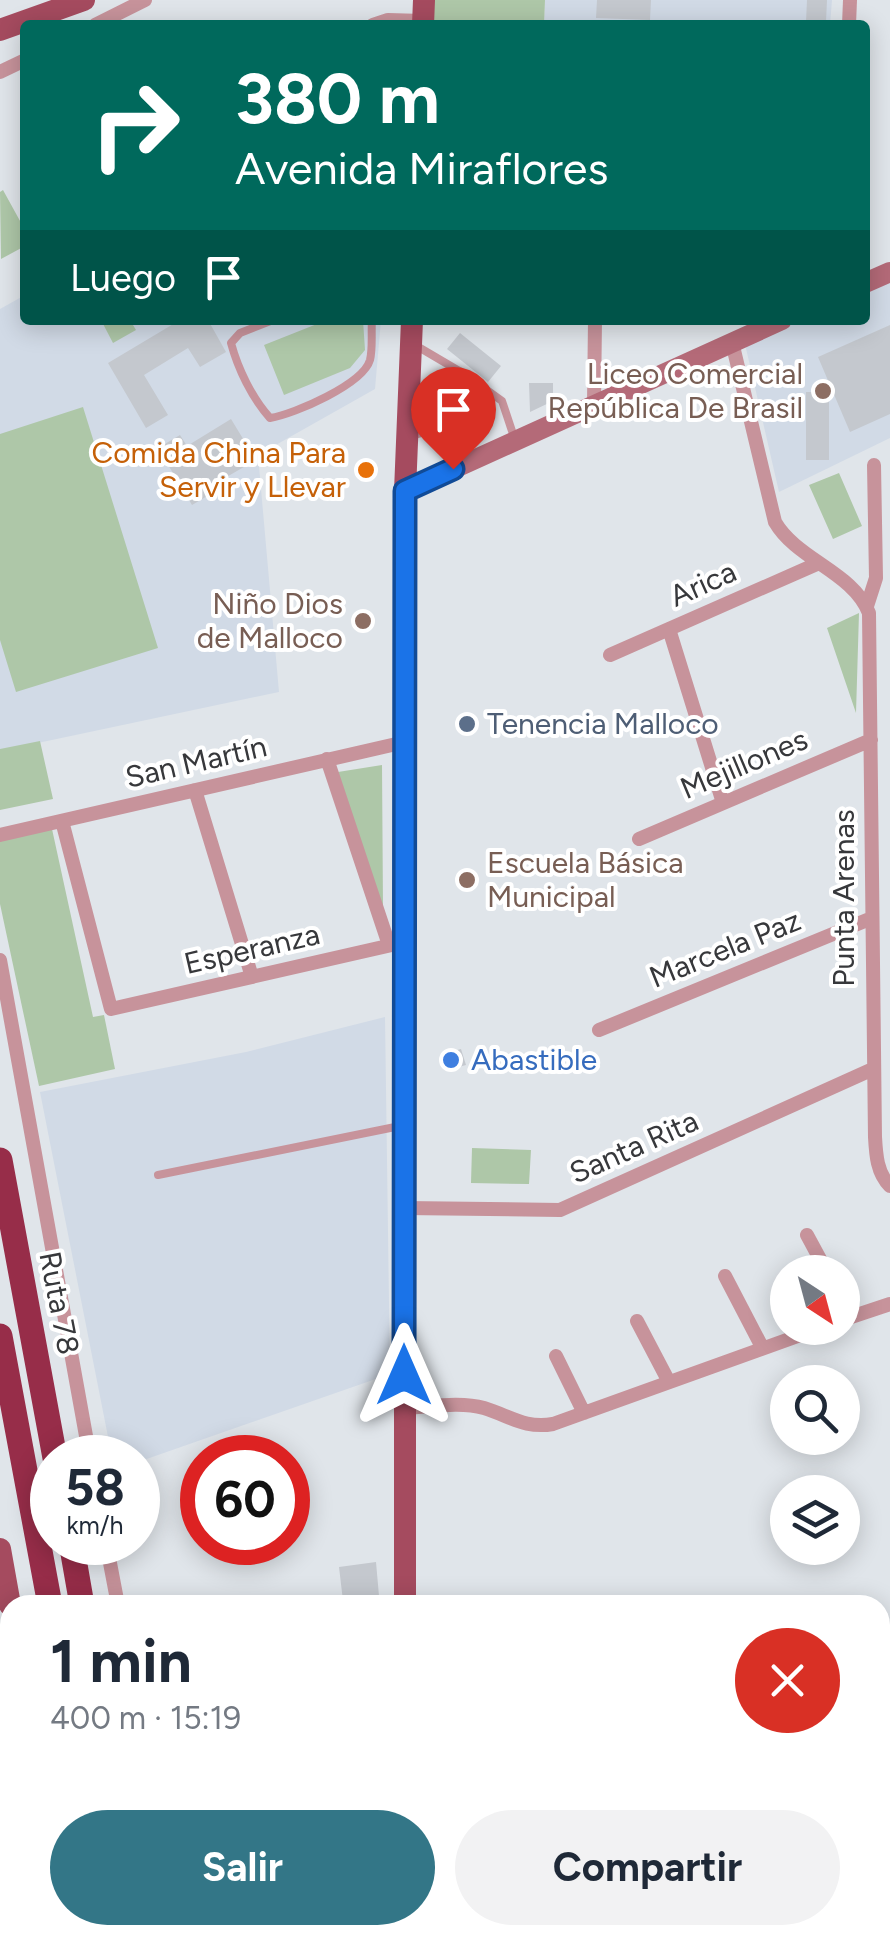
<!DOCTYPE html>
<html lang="es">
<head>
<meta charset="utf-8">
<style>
	:root { --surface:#fff; --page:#f2f2f3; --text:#1f2937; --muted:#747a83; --accent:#337687 }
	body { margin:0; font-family:Figtree,sans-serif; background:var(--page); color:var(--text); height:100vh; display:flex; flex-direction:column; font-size:38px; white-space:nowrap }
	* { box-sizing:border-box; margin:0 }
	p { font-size:32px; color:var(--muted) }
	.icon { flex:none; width:55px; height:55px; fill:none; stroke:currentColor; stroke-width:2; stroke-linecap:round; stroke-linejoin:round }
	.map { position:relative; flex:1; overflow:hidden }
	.sheet { position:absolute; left:0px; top:1595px; width:890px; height:350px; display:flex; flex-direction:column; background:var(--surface); border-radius:30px 30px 0 0; box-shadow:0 5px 25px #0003 }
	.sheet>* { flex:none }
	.banner { position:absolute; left:20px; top:20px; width:850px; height:305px; border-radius:10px; box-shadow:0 5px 25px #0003; background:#00695c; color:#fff; overflow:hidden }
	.needle { width:65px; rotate:144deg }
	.buttons { position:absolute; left:770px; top:1255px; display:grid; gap:20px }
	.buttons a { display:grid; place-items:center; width:90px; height:90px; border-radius:50%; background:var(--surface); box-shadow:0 5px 25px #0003; font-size:50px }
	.speed { position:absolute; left:30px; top:1435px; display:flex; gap:20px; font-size:50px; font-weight:700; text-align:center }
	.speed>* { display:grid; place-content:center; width:130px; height:130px; border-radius:50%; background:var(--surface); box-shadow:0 5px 25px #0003; line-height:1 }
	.speed small { font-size:25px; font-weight:400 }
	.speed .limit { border:15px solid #d22; background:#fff; color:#111 }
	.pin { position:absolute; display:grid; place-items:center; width:85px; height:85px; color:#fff; margin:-102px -42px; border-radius:50% 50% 50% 0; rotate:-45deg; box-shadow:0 0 10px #0007 }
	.pin .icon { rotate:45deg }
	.me { position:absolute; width:110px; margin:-55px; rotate:0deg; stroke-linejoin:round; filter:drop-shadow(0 0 8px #0008) }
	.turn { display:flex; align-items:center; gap:35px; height:210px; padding:0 50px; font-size:45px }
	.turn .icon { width:130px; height:130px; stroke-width:2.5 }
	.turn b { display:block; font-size:70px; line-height:85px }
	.then { display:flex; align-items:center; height:95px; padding:0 50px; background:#0003; gap:20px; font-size:38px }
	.round { display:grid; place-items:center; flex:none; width:105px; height:105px; border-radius:52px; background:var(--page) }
	.headline { display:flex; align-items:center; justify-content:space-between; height:170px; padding:0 50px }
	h1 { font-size:60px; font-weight:700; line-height:75px }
	.action { display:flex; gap:20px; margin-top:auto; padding:20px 50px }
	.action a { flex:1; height:115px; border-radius:60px; background:var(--accent); color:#fff; font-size:40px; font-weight:700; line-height:115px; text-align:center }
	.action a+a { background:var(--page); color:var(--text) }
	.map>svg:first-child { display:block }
	.built { fill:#d1dae6 }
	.green { fill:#aec7a8 }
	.building { fill:#c4c8ce }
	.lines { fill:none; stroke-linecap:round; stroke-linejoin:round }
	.lane { stroke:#c7939b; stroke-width:8 }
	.street { stroke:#c7939b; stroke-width:14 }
	.secondary { stroke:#b46a78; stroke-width:20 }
	.primary { stroke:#a54b5f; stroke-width:22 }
	.highway { stroke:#972d49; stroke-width:25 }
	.route-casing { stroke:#114b97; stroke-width:25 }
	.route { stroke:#1a73e8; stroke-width:18 }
	.education-dot { fill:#8d6e63; stroke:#fff; stroke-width:4 }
	.food-dot { fill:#e8710a; stroke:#fff; stroke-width:4 }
	.service-dot { fill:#5c6f8a; stroke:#fff; stroke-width:4 }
	.shop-dot { fill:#3f7fe0; stroke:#fff; stroke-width:4 }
	.labels { text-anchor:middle; stroke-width:8; stroke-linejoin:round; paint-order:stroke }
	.education-label { font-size:30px; fill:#785e54; stroke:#fff; text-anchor:end }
	.food-label { font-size:30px; fill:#c56008; stroke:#fff; text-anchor:end }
	.street-label { font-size:30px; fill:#37383b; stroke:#fff }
	.service-label { font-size:30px; fill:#4e5e75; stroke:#fff; text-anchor:start }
	.shop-label { font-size:30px; fill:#366cbe; stroke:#fff; text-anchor:start }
</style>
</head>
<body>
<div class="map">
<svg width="890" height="1945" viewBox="0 0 890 1945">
	<rect width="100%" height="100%" fill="#e0e5ea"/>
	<path class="built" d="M545,0h287l-2,25h-286z
		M890,280v158l-111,54 -34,-148 54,-24h66v-29z
		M25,295v25h356l-6,69 -117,66 21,237 -279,59v-442z
		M385,1017l5,357 -252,88v-4l-26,-1 -72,-365 206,-40z"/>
	<path class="green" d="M434,0h111l-1,25h-111z
		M3,190l22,40v16l-24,13 -1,-67z
		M101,320h29l6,10 -23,13z
		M327,320h36l2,30 -15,18 -66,27 -20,-50z
		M83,407l75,241 -142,44 -16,-52v-206z
		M839,473l23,53 -29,13 -24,-54z
		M859,613l-3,100 -29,-85z
		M40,741l13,58 -53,11v-61z
		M382,765l1,144 -45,-137z
		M52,829l41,188 11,-2 11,54 -76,17 -39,-182v-63z
		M472,1148l59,2 -2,34 -58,-1z"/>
	<path class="building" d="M597,0h54l-1,20 -54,-2z
		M807,0h20l-1,22h-20z
		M180,320h28l18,32 -26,15 -12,-19 -44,27 24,40 -22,13 -38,-65z
		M890,325v89l-40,18 -32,-75z
		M460,333l41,33 -13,16 -41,-33z
		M529,383h24v18l-23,11z
		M469,389l10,5 -1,12h-15z
		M806,392h23v68h-23z
		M231,419l25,41 -45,26 3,6 -22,13 -34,-57 22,-13 7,11z
		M461,1049l5,16 -19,5 -4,-16z
		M376,1562l3,34 -36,5 -4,-34z"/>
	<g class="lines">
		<path class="lane" d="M273,320l-33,13 -9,10c7,26 21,55 39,75 25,-4 93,-34 100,-58 3,-12 1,-28 2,-40
			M415,345l51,30 36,26 13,39
			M449,424l3,41
			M412,436l37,-12 17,-49
			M158,1175l242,-49"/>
		<path class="street" d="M95,25l50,-25
			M373,25l15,-5 35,1
			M849,25l1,-25
			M0,72l25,-12
			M732,342l43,180c22,38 78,50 94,91l6,524c1,18 2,36 15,49
			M594,403l1,-83
			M867,606l9,-28 -2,-113
			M669,629l54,174
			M610,655l209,-92
			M327,759l62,186
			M195,790l57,187
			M62,821l49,188 294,-67
			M0,835l405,-93
			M639,839l232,-99
			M0,960l90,498
			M599,1030l273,-112
			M404,1208l156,2 313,-141
			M807,1235l20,37
			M725,1276l37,71
			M842,1320l48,-16
			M637,1321l32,61
			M556,1356l28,57
			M404,1408c25,-1 56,-7 80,0 26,8 41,21 69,16l267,-96
			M106,1542l12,63
			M880,1700h10
			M179,1935l2,10
			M593,1935v10
			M804,1935l1,10"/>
		<path class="secondary" d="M865,283l25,-11
			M405,491l377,-171"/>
		<path class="primary" d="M423,25l1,-25
			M0,30l84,-30
			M0,1549l10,56
			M405,1605v-1114l7,-171
			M70,1935l2,10
			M405,1945v-10"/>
		<path class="highway" d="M0,1160l55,298
			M0,1336l50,269
			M71,1542l11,63
			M111,1935l2,10
			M155,1935l4,10"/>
	</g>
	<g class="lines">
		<g class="route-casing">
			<path id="route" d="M404,1375l1,-884 48,-22"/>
		</g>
		<use href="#route" class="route"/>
	</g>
	<g class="education-dot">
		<circle cx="823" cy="391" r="10"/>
		<circle cx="363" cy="621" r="10"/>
		<circle cx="467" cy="880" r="10"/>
	</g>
	<circle class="food-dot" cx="366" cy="470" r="10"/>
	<circle class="service-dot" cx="467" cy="724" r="10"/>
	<circle class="shop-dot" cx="451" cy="1060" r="10"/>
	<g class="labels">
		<g class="education-label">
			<text x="803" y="384">Liceo Comercial<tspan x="803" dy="34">República De Brasil</tspan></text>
			<text x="343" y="614">Niño Dios<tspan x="343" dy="34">de Malloco</tspan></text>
			<text x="487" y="873" text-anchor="start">Escuela Básica<tspan x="487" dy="34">Municipal</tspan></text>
		</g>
		<g class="food-label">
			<text x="346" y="463">Comida China Para<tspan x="346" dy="34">Servir y Llevar</tspan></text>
		</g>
		<g class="street-label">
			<text transform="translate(703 584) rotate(-24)" y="10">Arica</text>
			<text transform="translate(196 762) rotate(-13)" y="10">San Martín</text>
			<text transform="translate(744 764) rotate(-23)" y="10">Mejillones</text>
			<text transform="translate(844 898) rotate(-90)" y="10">Punta Arenas</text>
			<text transform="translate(252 949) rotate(-13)" y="10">Esperanza</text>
			<text transform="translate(725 949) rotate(-22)" y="10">Marcela Paz</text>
			<text transform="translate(634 1147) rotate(-24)" y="10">Santa Rita</text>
			<text transform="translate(59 1303) rotate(79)" y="10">Ruta 78</text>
		</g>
		<g class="service-label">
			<text x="487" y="734">Tenencia Malloco</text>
		</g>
		<g class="shop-label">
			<text x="471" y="1070">Abastible</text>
		</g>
	</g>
</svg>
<div class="buttons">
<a><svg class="needle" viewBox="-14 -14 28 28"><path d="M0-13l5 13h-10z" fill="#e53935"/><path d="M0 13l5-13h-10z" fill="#747a83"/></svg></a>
<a><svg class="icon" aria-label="search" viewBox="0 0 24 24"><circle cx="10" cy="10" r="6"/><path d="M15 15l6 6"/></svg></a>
<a><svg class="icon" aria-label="layers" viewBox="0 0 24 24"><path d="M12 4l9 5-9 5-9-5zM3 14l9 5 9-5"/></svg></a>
</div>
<div class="speed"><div>58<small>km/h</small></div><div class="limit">60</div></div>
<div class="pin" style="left:453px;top:469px;background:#d93025"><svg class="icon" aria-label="arrive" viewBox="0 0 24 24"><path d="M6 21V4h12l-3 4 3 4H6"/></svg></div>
<svg class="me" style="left:404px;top:1375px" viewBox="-20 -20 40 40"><path d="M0-17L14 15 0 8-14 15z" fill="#1a73e8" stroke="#fff" stroke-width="4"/></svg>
<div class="banner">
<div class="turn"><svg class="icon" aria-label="right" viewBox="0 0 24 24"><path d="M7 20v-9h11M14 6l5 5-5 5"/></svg><div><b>380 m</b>Avenida Miraflores</div></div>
<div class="then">Luego<svg class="icon" aria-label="arrive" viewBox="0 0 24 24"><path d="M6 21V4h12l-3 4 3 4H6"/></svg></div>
</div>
<section class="sheet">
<div class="headline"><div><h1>1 min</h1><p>400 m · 15:19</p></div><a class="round" style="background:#d93025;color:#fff"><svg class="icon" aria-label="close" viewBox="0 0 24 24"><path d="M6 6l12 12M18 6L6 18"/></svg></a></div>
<div class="action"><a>Salir</a><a>Compartir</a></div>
</section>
</div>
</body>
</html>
